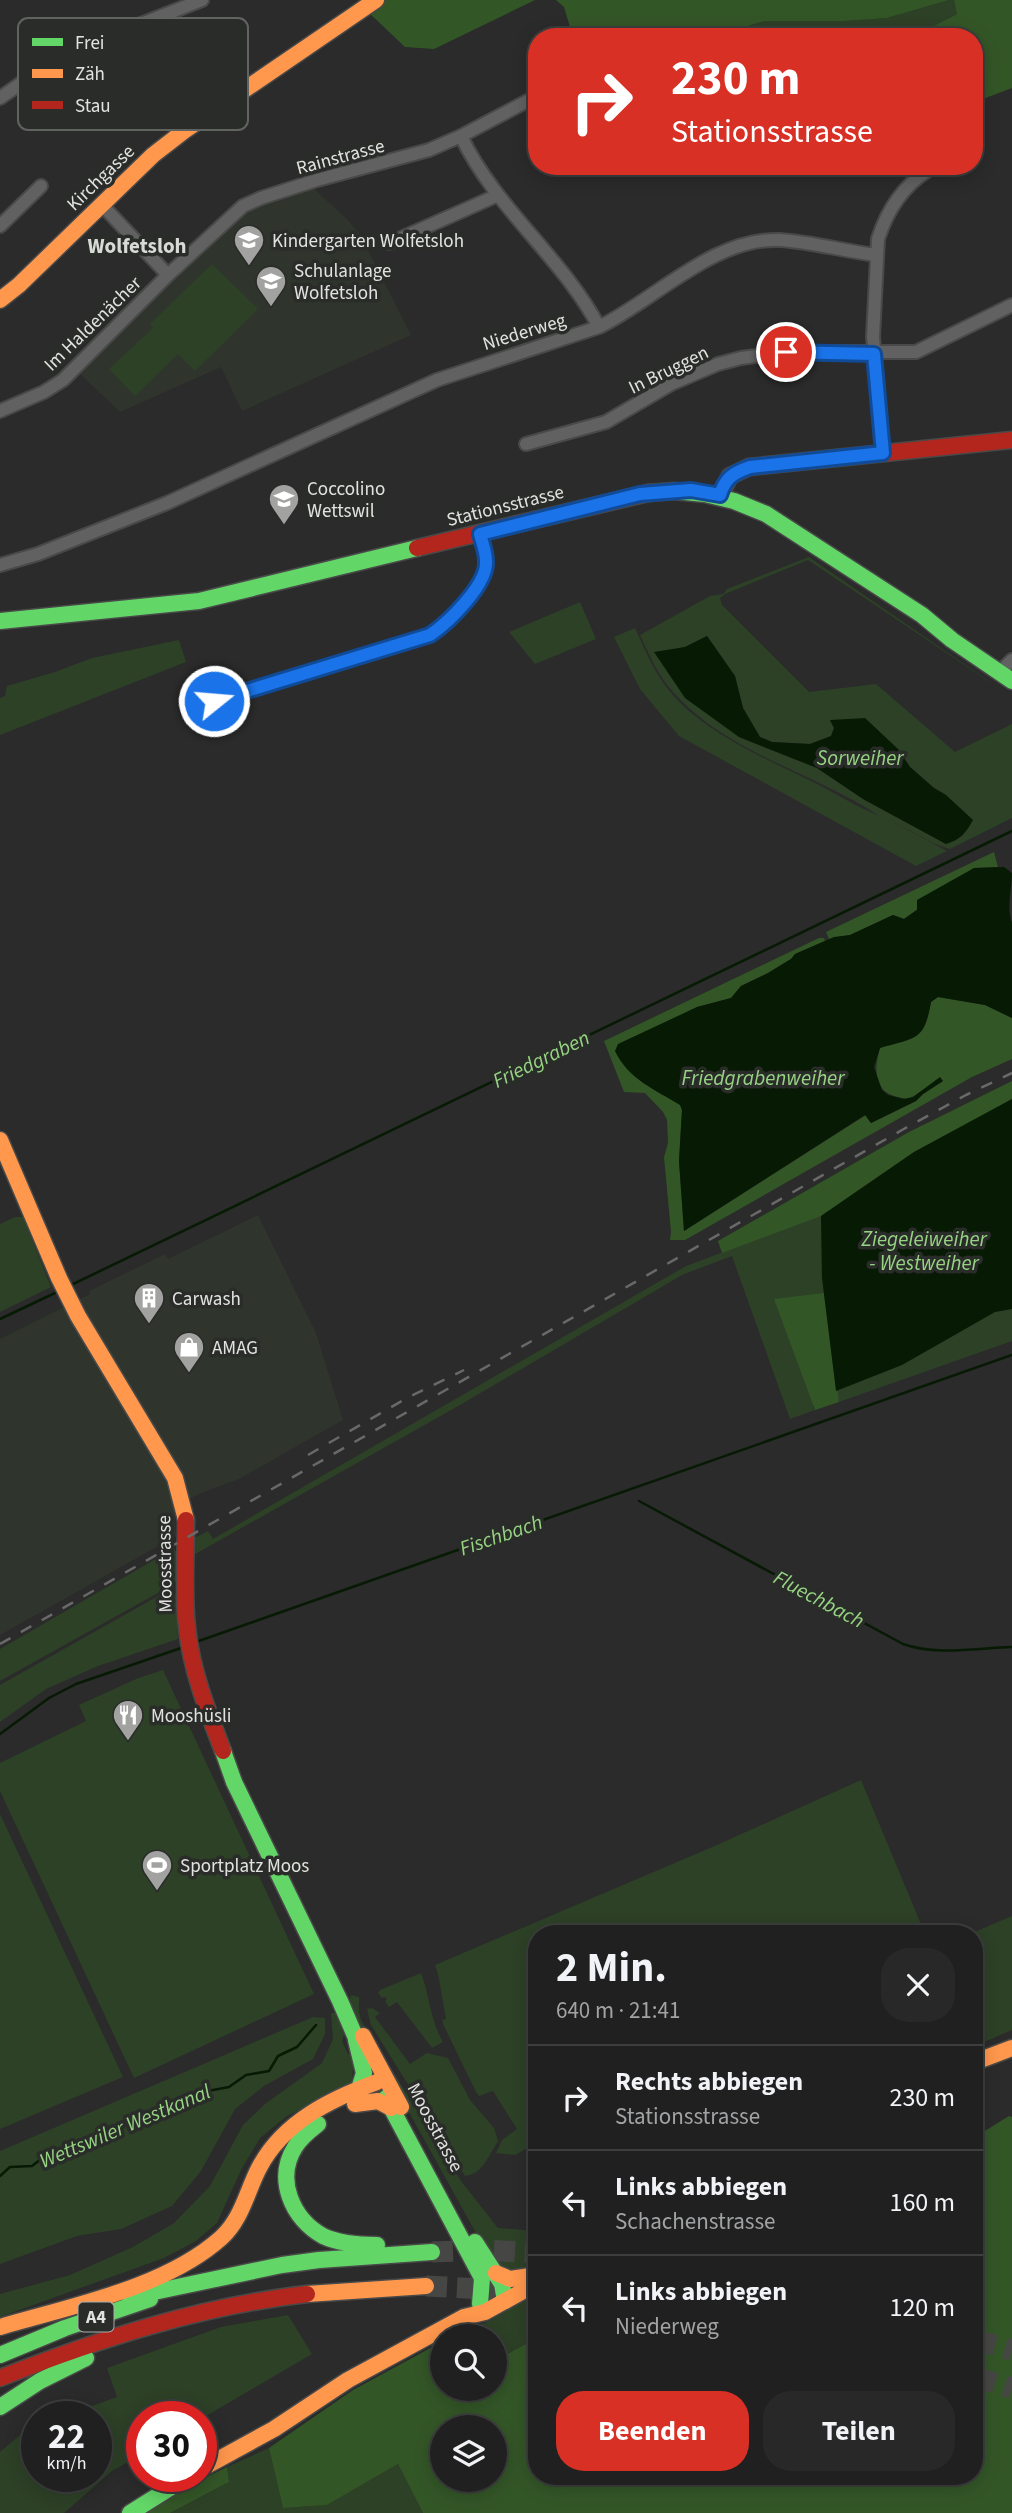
<!DOCTYPE html>
<html lang="de">
<head>
<meta charset="utf-8">
<style>
	:root { --surface:#202020; --page:#282829; --text:#f1f3f6; --muted:#a2a3a5; --line:#3d3e3e; --accent:#d93025 }
	body { margin:0; font-family:"Source Sans 3",sans-serif; background:var(--page); color:var(--text); height:100vh; display:flex; flex-direction:column; font-size:26px; white-space:nowrap }
	* { box-sizing:border-box; margin:0 }
	p { font-size:23px; color:var(--muted) }
	.icon { flex:none; width:38px; height:38px; fill:none; stroke:currentColor; stroke-width:2; stroke-linecap:round; stroke-linejoin:round }
	.map { position:relative; flex:1; overflow:hidden }
	.panel { position:absolute; left:528px; top:1925px; width:455px; height:560px; display:flex; flex-direction:column; background:var(--surface); border-radius:28px; box-shadow:0 4px 18px #0003,0 0 0 2px var(--line) }
	.panel>* { flex:none }
	.top-card { position:absolute; left:528px; top:28px; width:455px; height:147px; border-radius:28px; box-shadow:0 4px 18px #0003,0 0 0 2px var(--line); background:#d93025; color:#fff; overflow:hidden }
	.buttons { position:absolute; left:430px; top:2324px; display:grid; gap:14px }
	.buttons a { display:grid; place-items:center; width:77px; height:77px; border-radius:50%; background:var(--surface); box-shadow:0 4px 18px #0003,0 0 0 2px var(--line); font-size:35px }
	.speed { position:absolute; left:21px; top:2401px; display:flex; gap:14px; font-size:35px; font-weight:700; text-align:center }
	.speed>* { display:grid; place-content:center; width:91px; height:91px; border-radius:50%; background:var(--surface); box-shadow:0 4px 18px #0003,0 0 0 2px var(--line); line-height:1 }
	.speed small { font-size:18px; font-weight:400 }
	.speed .limit { border:10px solid #d22; background:#fff; color:#111 }
	.pin { position:absolute; display:grid; place-items:center; width:60px; height:60px; color:#fff; margin:-30px; border:4px solid #fff; border-radius:50%; box-shadow:0 2px 7px #0007 }
	.me { position:absolute; width:77px; margin:-38px; rotate:73deg; stroke-linejoin:round; filter:drop-shadow(0 0 5px #0008) }
	.turn { display:flex; align-items:center; gap:24px; height:147px; padding:0 28px; font-size:32px }
	.turn .icon { width:91px; height:91px; stroke-width:2.5 }
	.turn b { display:block; font-size:49px; line-height:60px }
	.round { display:grid; place-items:center; flex:none; width:74px; height:74px; border-radius:28px; background:var(--page) }
	.head { display:flex; align-items:center; justify-content:space-between; height:119px; padding:0 28px }
	h1 { font-size:42px; font-weight:700; line-height:52px }
	.primary-button { display:flex; gap:14px; margin-top:auto; padding:14px 28px }
	.primary-button a { flex:1; height:80px; border-radius:28px; background:var(--accent); color:#fff; font-size:28px; font-weight:700; line-height:80px; text-align:center }
	.primary-button a+a { background:var(--page); color:var(--text) }
	ul { padding:0; list-style:none }
	li { display:flex; align-items:center; gap:21px; height:105px; padding:0 28px; border-top:2px solid var(--line) }
	li div { flex:1 }
	li b { display:block; font-size:26px }
	li em { font-style:normal }
	.map>svg:first-child { display:block }
	.built { fill:#2f352d }
	.green { fill:#2d4127; fill-rule:evenodd }
	.forest { fill:#335627; fill-rule:evenodd }
	.water { fill:#071a04 }
	.lines { fill:none; stroke-linecap:round; stroke-linejoin:round }
	.stream { stroke:#071a04; stroke-width:2.5 }
	.highway-tunnel { stroke:#464745; stroke-width:21; stroke-dasharray:21 10; stroke-linecap:butt }
	.street-casing { stroke:#484948; stroke-width:16 }
	.fast-casing { stroke:#484948; stroke-width:19 }
	.slow-casing { stroke:#484948; stroke-width:19 }
	.jam-casing { stroke:#484948; stroke-width:19 }
	.street { stroke:#606160; stroke-width:12 }
	.fast { stroke:#63d668; stroke-width:16 }
	.slow { stroke:#ff974d; stroke-width:16 }
	.jam { stroke:#b3261e; stroke-width:16 }
	.rail { stroke:#686968; stroke-width:2.5; stroke-dasharray:12 12; stroke-linecap:butt }
	.route-casing { stroke:#114b97; stroke-width:18 }
	.route { stroke:#1a73e8; stroke-width:12 }
	.labels { text-anchor:middle; stroke-width:7; stroke-linejoin:round; paint-order:stroke }
	.shield { fill:#2a2c29; stroke:#abacaa; stroke-width:2 }
	.shield-label { font-size:18px; font-weight:bold; fill:#e2e3e1 }
	.street-label { font-size:19px; fill:#e2e3e1; stroke:#2a2c29 }
	.poi-label { font-size:19px; fill:#e2e3e1; stroke:#2a2c29; text-anchor:start }
	.neighbourhood-label { font-size:21px; font-weight:bold; fill:#d7dad6; stroke:#2a2c29 }
	.water-label { font-size:21px; font-style:italic; fill:#96d383; stroke:#2a2c29 }
	.key { fill:#2a2c29; stroke:#616360; stroke-width:2 }
	.key-label { font-size:19px; fill:#e2e3e1 }
</style>
</head>
<body>
<div class="map">
<svg width="1012" height="2513" viewBox="0 0 1012 2513">
	<rect width="100%" height="100%" fill="#2a2b2a"/>
	<path class="built" d="M312,187l36,33 13,16 50,99 -169,76 -21,-44 -101,45 -40,-38 -1,-3 156,-153 20,-12z
		M258,1215l58,118 27,87 -104,59 -38,14 -27,14 2,29 -176,99v-296l90,-45 -1,-3 76,-37 3,5z"/>
	<path class="green" d="M949,0h5l3,14 -39,20 -14,3h-191l51,-16h80l43,-3z
		M212,264l46,45 -63,62 -17,-17 -43,42 -26,-27 44,-41 -3,-4z
		M809,557l203,140 -204,-137 -83,34 -5,4 2,7 87,87 67,-8 79,68 57,-28v94l-62,31 -15,-5 -53,-28 65,35 -31,15 -237,-130 -39,-47 -26,-52 21,-9c9,19 17,40 30,57 31,44 99,73 146,96 23,11 43,25 67,34 -67,-44 -156,-63 -210,-129 -12,-15 -20,-34 -28,-51l70,-39 13,-2 4,-5zM707,636l28,40 8,32 17,29 12,5 38,2 21,-8 3,-8 -4,-7 68,28 12,18 24,21 12,7v49l-83,-45 -46,-31 -78,-31 -84,-84 30,-6z
		M580,602l16,37 -61,25 -26,-32z
		M179,640l7,22 -186,73v-37l5,-2 2,-10 48,-14 37,-14z
		M1012,1086v255l-173,61 -2,-5 -24,9 2,4 -25,9 -58,-163 -50,19 -222,130 -270,152 1,-17 17,-9 5,8 473,-273 59,-22z
		M15,1217h8l28,70 -51,25v-88z
		M173,1549l3,2v30l-2,3 -174,97v-32z
		M172,1592l4,2 2,45 -80,27 -52,23 -46,33v-37l158,-89z
		M163,1670l151,324 -180,84 -134,-287v-28l86,-42 -7,-16 57,-26z
		M861,1780l64,154h-388v209l-22,12 -19,-2 6,-13 15,-11 -24,-38 -14,5 -3,-4 -33,-68 -1,-4 4,-1 -8,-45 -3,-9 282,-120z
		M0,1814l123,263 -123,52z
		M1012,1916v114l-37,16v-112h-5z
		M421,1973c9,23 9,47 22,69l-11,6 -35,-46 -8,5 -4,-6 2,-2 -2,-2 -3,1 -4,-5 2,-3z
		M351,1995l8,2v15l2,8 100,161 37,47 39,3v15l-7,4 2,6 5,-2v11l-25,10 -21,-15 -141,-254 -1,-5z
		M372,2008l8,5 -5,4 35,47 17,-11 21,5 22,42 24,28 4,13c-9,14 -16,34 -33,35l-94,-151 -4,-16z
		M331,2013h5l8,22 -2,6 6,13 6,2 -2,25 -10,10 -55,25 -27,22 -18,30 -25,55 -21,18 -32,17 -164,59v-23l70,-19 63,-28 41,-24 36,-37 33,-61 22,-21 57,-41 11,-24z
		M313,2017l12,1v16l-12,25 -49,27 -29,23 -34,62 -29,35 -51,23 -44,7 -77,28v-113z
		M537,2292v50h-8l-34,19v-25h-40l36,-16z
		M288,2315l24,39 -111,65v-2h-59v37l-30,17 -48,42h-64v-61l27,-23 10,-3v50h59v-59h-35l56,-20 -10,-29 114,-41z
		M269,2448l14,60 44,-3 71,-41 25,49h-253l59,-31 -2,-15z"/>
	<path class="forest" d="M366,0h169l-101,49 -29,-2 -38,-36z
		M556,0h393l-62,18 -43,3h-80l-51,16h-136l-5,-3 -8,-27z
		M954,0h58v88l-37,14v-65h-71l14,-3 39,-20z
		M994,852l4,15 -24,1 -70,51 -11,-4 -43,20 -21,4 -3,-7z
		M819,938h5l1,3 -30,13 -4,5 -23,14 -27,13 -10,12 -34,9 -81,44c12,28 40,39 65,54l1,5 -3,51 5,70 182,-116 5,8 45,-22 7,-7 20,-13c-14,2 -17,8 -29,15 -4,3 -11,3 -16,1 -25,-5 -24,-29 -18,-49 35,-11 44,-6 51,-46l7,-5 47,8 27,13v41l-40,18 -287,163h-15l1,-8 -7,-75 4,-14 -1,-23 -4,-8 -18,-19 -21,-1 -20,-51z
		M1012,1081v18l-98,53 -93,64 -99,37 -4,-12 191,-109z
		M824,1293l15,109 -24,8 -41,-111z
		M1009,2116l3,1v396h-589l-25,-49 -71,41 -44,3 -14,-60 84,-58 83,-45 7,16v28h52v-28l34,-19h8v134h438v-339zM443,2427h52v53h-52z
		M227,2467l2,15 -59,31h-26l27,-18z"/>
	<path class="water" d="M707,636l28,40 8,32 17,29 12,5 38,2 21,-8 3,-8 -4,-8 35,-2 33,31 12,18 24,21 12,7 27,25c-7,13 -13,20 -27,24l-83,-45 -46,-31 -78,-31 -54,-39 -31,-46 31,-5z
		M1004,867l8,6c0,17 -6,33 0,50v95l-27,-13 -47,-8 -7,5c-7,40 -15,35 -51,46l-6,19 8,23 6,5 16,4 9,-2 27,-20 3,4 -20,13 -7,7 -45,22 -6,-8 -181,116 -5,-70 3,-51 -2,-5c-24,-15 -52,-26 -65,-54l3,-7 79,-37 34,-9 10,-12 27,-13 23,-14 4,-5 39,-17 16,-2 43,-20 11,4 13,-9v-10l57,-32z
		M1012,1099v210l-17,3 -93,53 -66,26 -14,-113 -1,-62 93,-64z"/>
	<g class="lines">
		<path class="stream" d="M69,1286l943,-455
			M0,1319l55,-26
			M639,1501l264,143c34,12 73,4 109,3
			M196,1642l816,-287
			M0,1734l49,-36 27,-14 108,-37
			M0,2176l10,-9 22,-1 14,-11h19l11,-10 13,1 15,-13 36,-17 20,-2 37,-21 32,-6 17,-12 23,-4 9,-15 19,-9 19,-22
			M534,2312l3,1"/>
		<path class="highway-tunnel" d="M432,2252l53,-2 52,3
			M426,2286l96,5
			M975,2340l37,10
			M975,2377l37,11"/>
		<g class="street-casing">
			<path id="street" d="M0,98l44,-31 31,-17 127,-50
				M461,136c34,72 101,121 138,191
				M102,205l66,70
				M0,226l41,-40
				M390,243l108,-48
				M0,411l44,-19 19,-12 105,-105 75,-69 18,-8 56,-18 112,-30 32,-14 76,-40
				M526,444l80,-22 65,-38 47,-20 23,-6 45,-6h130l96,-47
				M883,453l-10,-116 5,-98c9,-28 24,-52 49,-68
				M0,565l38,-11 129,-51 270,-123 162,-53c57,-28 115,-90 181,-87 32,2 64,11 96,15
				M1000,672l12,-12
				M214,701l216,-66c18,-12 58,-51 56,-74 0,-9 -4,-19 -6,-28"/>
		</g>
		<g class="fast-casing">
			<path id="fast" d="M648,493l26,-2 31,3 29,7 32,13 156,101 30,25 60,41
				M0,621l199,-20 218,-53
				M223,1751l11,31 106,219 22,51
				M356,2040l8,33 -5,16
				M386,2098l96,180 -2,26
				M318,2124c-9,7 -17,13 -23,23 -20,32 -3,72 28,89 17,8 36,9 54,9
				M475,2242l27,42 3,17
				M130,2297l152,-32 37,-5 113,-8
				M0,2355l65,-27 85,-29
				M0,2407l40,-26 46,-23
				M130,2513l59,-37"/>
		</g>
		<g class="slow-casing">
			<path id="slow" d="M0,300l19,-15 134,-130 31,-24 192,-131
				M0,1140l59,138 19,38 97,162 11,42
				M363,2036l38,71
				M975,2062l37,-14
				M355,2104l23,-3 13,7
				M496,2273l14,6 27,-4
				M307,2294l119,-8
				M0,2327c71,-21 165,-39 221,-89 21,-19 26,-47 38,-70 24,-46 72,-69 118,-86
				M201,2469l73,-40 74,-49 116,-63 21,-5 49,-27 3,-5"/>
		</g>
		<g class="jam-casing">
			<path id="jam" d="M720,495l10,-19 19,-9 263,-27
				M417,548l231,-55
				M186,1520c0,36 -3,72 1,107 4,43 21,85 36,124
				M0,2378c99,-39 201,-72 307,-84"/>
		</g>
		<use href="#street" class="street"/>
		<use href="#fast" class="fast"/>
		<use href="#slow" class="slow"/>
		<use href="#jam" class="jam"/>
		<path class="rail" d="M308,1455l99,-57 57,-28
			M0,1644l902,-514 64,-35 46,-22"/>
	</g>
	<g class="lines">
		<g class="route-casing">
			<path id="route" d="M214,701l216,-66c18,-12 58,-51 56,-74 0,-9 -4,-19 -6,-27l160,-40 51,-4 29,5c5,-17 13,-22 30,-28l133,-14 -9,-99 -88,-2"/>
		</g>
		<use href="#route" class="route"/>
	</g>
	<defs>
		<g id="school-pin" transform="scale(1.575)"><path d="M0 17L-7.5 6A9.5 9.5 0 1 1 7.5 6Z" fill="#a2a3a1" stroke="#2a2c29"/><path d="M0-5L7-2L0 1L-7-2ZM-4 1L0 2.5L4 1V4Q0 6-4 4Z" fill="#fff"/></g>
		<g id="building-pin" transform="scale(1.575)"><path d="M0 17L-7.5 6A9.5 9.5 0 1 1 7.5 6Z" fill="#a2a3a1" stroke="#2a2c29"/><path d="M-4-6H4V6H1V3H-1V6H-4ZM-2.5-4.3h1.7v1.8h-1.7ZM.8-4.3h1.7v1.8H.8ZM-2.5-1h1.7V.8h-1.7ZM.8-1h1.7V.8H.8Z" fill="#fff"/></g>
		<g id="shop-pin" transform="scale(1.575)"><path d="M0 17L-7.5 6A9.5 9.5 0 1 1 7.5 6Z" fill="#a2a3a1" stroke="#2a2c29"/><path d="M-5-2.5h2.3a2.7 3.5 0 0 1 5.4 0H5L5.5 6h-11ZM-1.5-2.5h3a1.5 2.3 0 0 0-3 0Z" fill="#fff"/></g>
		<g id="restaurant-pin" transform="scale(1.575)"><path d="M0 17L-7.5 6A9.5 9.5 0 1 1 7.5 6Z" fill="#a2a3a1" stroke="#2a2c29"/><path d="M-5-6h1v4h1v-4h1v4h1v-4h1v5L-1.5 .5V6h-2V.5L-5-1ZM5-6V6H3V1.5H1.5Q1.5-4 5-6Z" fill="#fff"/></g>
		<g id="stadium-pin" transform="scale(1.575)"><path d="M0 17L-7.5 6A9.5 9.5 0 1 1 7.5 6Z" fill="#a2a3a1" stroke="#2a2c29"/><path d="M0-5a6.5 5 0 1 0 0 10a6.5 5 0 1 0 0-10ZM-3.5-1.8h7v3.6h-7Z" fill="#fff"/></g>
	</defs>
	<g fill-rule="evenodd">
		<use href="#school-pin" x="249" y="240"/>
		<use href="#school-pin" x="271" y="281"/>
		<use href="#school-pin" x="284" y="499"/>
		<use href="#building-pin" x="149" y="1298"/>
		<use href="#shop-pin" x="189" y="1347"/>
		<use href="#restaurant-pin" x="128" y="1715"/>
		<use href="#stadium-pin" x="157" y="1865"/>
	</g>
	<g class="labels">
		<rect class="shield" x="78.5" y="2302.5" width="35" height="29" rx="5"/>
		<g class="shield-label">
			<text x="96" y="2323">A4</text>
		</g>
		<g class="street-label">
			<text transform="translate(340 156) rotate(-15)" y="7">Rainstrasse</text>
			<text transform="translate(100 177) rotate(-44)" y="7">Kirchgasse</text>
			<text transform="translate(92 323) rotate(-44)" y="7">Im Haldenächer</text>
			<text transform="translate(524 331) rotate(-17)" y="7">Niederweg</text>
			<text transform="translate(668 369) rotate(-26)" y="7">In Bruggen</text>
			<text transform="translate(505 505) rotate(-14)" y="7">Stationsstrasse</text>
			<text transform="translate(164 1564) rotate(-91)" y="7">Moosstrasse</text>
			<text transform="translate(436 2127) rotate(62)" y="7">Moosstrasse</text>
		</g>
		<g class="poi-label">
			<text x="272" y="247">Kindergarten Wolfetsloh</text>
			<text x="294" y="277">Schulanlage<tspan x="294" dy="22">Wolfetsloh</tspan></text>
			<text x="307" y="495">Coccolino<tspan x="307" dy="22">Wettswil</tspan></text>
			<text x="172" y="1305">Carwash</text>
			<text x="212" y="1354">AMAG</text>
			<text x="151" y="1722">Mooshüsli</text>
			<text x="180" y="1872">Sportplatz Moos</text>
		</g>
		<g class="neighbourhood-label">
			<text x="137" y="253">Wolfetsloh</text>
		</g>
		<g class="water-label">
			<text x="860" y="765">Sorweiher</text>
			<text transform="translate(541 1059) rotate(-26)" y="7">Friedgraben</text>
			<text x="763" y="1085">Friedgrabenweiher</text>
			<text x="924" y="1246">Ziegeleiweiher<tspan x="924" dy="24">- Westweiher</tspan></text>
			<text transform="translate(501 1535) rotate(-19)" y="7">Fischbach</text>
			<text transform="translate(819 1599) rotate(28)" y="7">Fluechbach</text>
			<text transform="translate(125 2126) rotate(-23)" y="7">Wettswiler Westkanal</text>
		</g>
	</g>
	<rect x="18" y="18" width="230" height="112" rx="10" class="key"/>
	<rect x="32" y="38" width="31" height="8" fill="#63d668"/>
	<rect x="32" y="69" width="31" height="9" fill="#ff974d"/>
	<rect x="32" y="101" width="31" height="8" fill="#b3261e"/>
	<g class="key-label">
		<text x="75" y="49">Frei</text>
		<text x="75" y="80">Zäh</text>
		<text x="75" y="112">Stau</text>
	</g>
</svg>
<div class="buttons">
<a><svg class="icon" aria-label="search" viewBox="0 0 24 24"><circle cx="10" cy="10" r="6"/><path d="M15 15l6 6"/></svg></a>
<a><svg class="icon" aria-label="layers" viewBox="0 0 24 24"><path d="M12 4l9 5-9 5-9-5zM3 14l9 5 9-5"/></svg></a>
</div>
<div class="speed"><div>22<small>km/h</small></div><div class="limit">30</div></div>
<div class="pin" style="left:786px;top:352px;background:#d93025"><svg class="icon" aria-label="arrive" viewBox="0 0 24 24"><path d="M6 21V4h12l-3 4 3 4H6"/></svg></div>
<svg class="me" style="left:214px;top:701px" viewBox="-20 -20 40 40"><circle r="17" fill="#1a73e8" stroke="#fff" stroke-width="3"/><path d="M0-11L8 9 0 5-8 9z" fill="#fff"/></svg>
<div class="top-card">
<div class="turn"><svg class="icon" aria-label="right" viewBox="0 0 24 24"><path d="M7 20v-9h11M14 6l5 5-5 5"/></svg><div><b>230 m</b>Stationsstrasse</div></div>
</div>
<section class="panel">
<div class="head"><div><h1>2 Min.</h1><p>640 m · 21:41</p></div><a class="round"><svg class="icon" aria-label="close" viewBox="0 0 24 24"><path d="M6 6l12 12M18 6L6 18"/></svg></a></div>
<ul>
<li><svg class="icon" aria-label="right" viewBox="0 0 24 24"><path d="M7 20v-9h11M14 6l5 5-5 5"/></svg><div><b>Rechts abbiegen</b><p>Stationsstrasse</p></div><em>230 m</em></li>
<li><svg class="icon" aria-label="left" viewBox="0 0 24 24"><path d="M17 20v-9H6M10 6l-5 5 5 5"/></svg><div><b>Links abbiegen</b><p>Schachenstrasse</p></div><em>160 m</em></li>
<li><svg class="icon" aria-label="left" viewBox="0 0 24 24"><path d="M17 20v-9H6M10 6l-5 5 5 5"/></svg><div><b>Links abbiegen</b><p>Niederweg</p></div><em>120 m</em></li>
</ul>
<div class="primary-button"><a>Beenden</a><a>Teilen</a></div>
</section>
</div>
</body>
</html>
